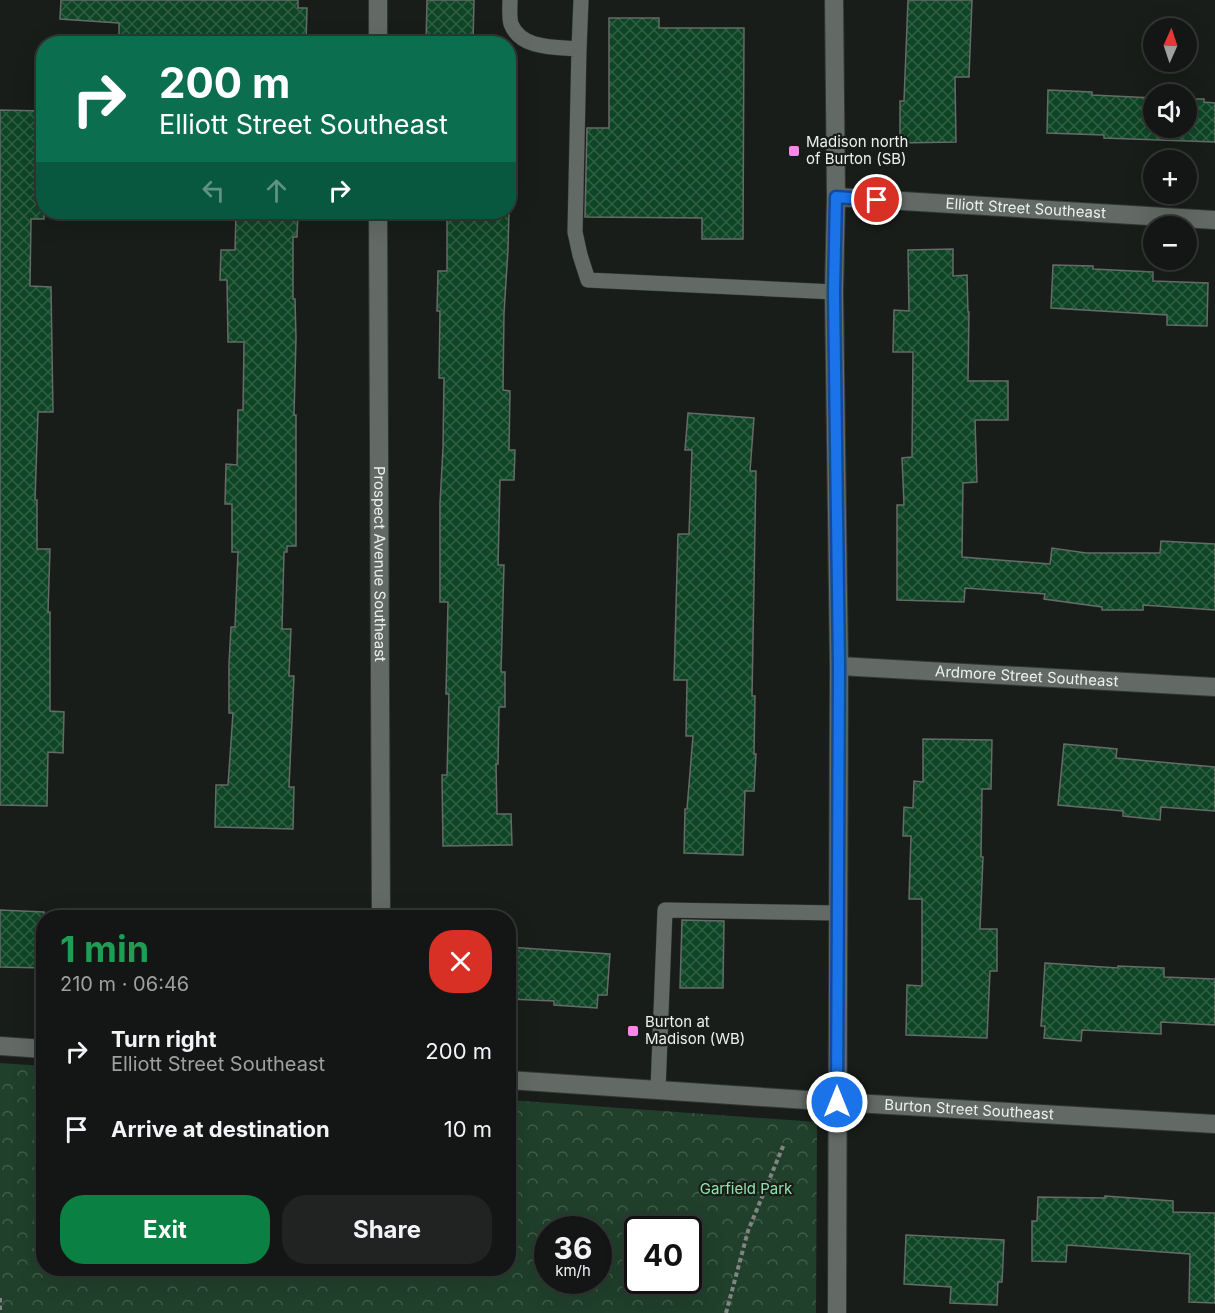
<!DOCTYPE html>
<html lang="en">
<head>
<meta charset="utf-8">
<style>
	:root { --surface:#131614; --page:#202322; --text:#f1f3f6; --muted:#9d9fa0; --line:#323534; --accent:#0b8043 }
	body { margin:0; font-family:Inter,sans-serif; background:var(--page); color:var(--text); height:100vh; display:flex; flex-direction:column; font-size:22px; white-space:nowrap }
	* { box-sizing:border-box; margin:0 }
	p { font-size:20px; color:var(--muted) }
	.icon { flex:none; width:33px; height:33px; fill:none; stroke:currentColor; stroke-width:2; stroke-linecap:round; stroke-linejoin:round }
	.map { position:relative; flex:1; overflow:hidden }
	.sheet { position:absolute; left:36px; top:910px; width:480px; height:366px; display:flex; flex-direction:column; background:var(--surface); border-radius:24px; box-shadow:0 6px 24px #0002,0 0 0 2px var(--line) }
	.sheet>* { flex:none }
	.top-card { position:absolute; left:36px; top:36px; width:480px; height:183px; border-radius:24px; box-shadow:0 6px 24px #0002,0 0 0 2px var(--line); background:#0b6e4f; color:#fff; overflow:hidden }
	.needle { width:39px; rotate:3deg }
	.controls { position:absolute; left:1143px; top:18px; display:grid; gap:12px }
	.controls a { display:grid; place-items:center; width:54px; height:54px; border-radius:50%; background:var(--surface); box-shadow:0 6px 24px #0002,0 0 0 2px var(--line); font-size:30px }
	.speed { position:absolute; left:534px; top:1216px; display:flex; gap:12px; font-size:30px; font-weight:700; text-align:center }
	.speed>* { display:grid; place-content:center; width:78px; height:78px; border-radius:50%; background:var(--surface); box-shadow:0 6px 24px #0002,0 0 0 2px var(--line); line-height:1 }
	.speed small { font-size:15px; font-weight:400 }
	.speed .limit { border:3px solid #111; border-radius:9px; background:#fff; color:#111 }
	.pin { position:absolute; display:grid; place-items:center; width:51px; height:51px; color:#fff; margin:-26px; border:3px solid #fff; border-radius:50%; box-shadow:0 2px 6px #0007 }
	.me { position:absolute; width:66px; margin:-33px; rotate:0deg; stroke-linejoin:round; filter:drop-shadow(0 0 4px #0008) }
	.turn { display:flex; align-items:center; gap:21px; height:126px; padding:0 24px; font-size:27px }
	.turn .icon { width:78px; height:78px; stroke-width:2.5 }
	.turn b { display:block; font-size:42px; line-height:51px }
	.lanes { display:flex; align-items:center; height:57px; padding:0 24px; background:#0003; justify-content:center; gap:30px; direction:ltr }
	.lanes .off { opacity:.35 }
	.round { display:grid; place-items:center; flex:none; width:63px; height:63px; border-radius:24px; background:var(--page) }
	.overview { display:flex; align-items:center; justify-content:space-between; height:102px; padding:0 24px }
	h1 { font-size:36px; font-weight:700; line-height:45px; color:#1e9e55 }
	.action { display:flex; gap:12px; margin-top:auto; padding:12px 24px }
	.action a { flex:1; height:69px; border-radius:24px; background:var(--accent); color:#fff; font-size:24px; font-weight:700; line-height:69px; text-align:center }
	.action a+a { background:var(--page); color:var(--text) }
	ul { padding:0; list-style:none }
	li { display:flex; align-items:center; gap:18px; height:78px; padding:0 24px }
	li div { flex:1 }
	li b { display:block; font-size:22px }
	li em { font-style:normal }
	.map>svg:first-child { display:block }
	.park { fill:url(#park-crowns); fill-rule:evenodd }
	.building { fill:url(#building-cross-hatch); stroke:#666b67; stroke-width:1.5 }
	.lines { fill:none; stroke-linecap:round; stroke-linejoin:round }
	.lane-casing { stroke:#333634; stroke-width:16 }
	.street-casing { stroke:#333634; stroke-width:20 }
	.secondary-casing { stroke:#333634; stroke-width:20 }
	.path { stroke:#818582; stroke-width:4; stroke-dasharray:4.5 3; stroke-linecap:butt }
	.lane { stroke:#636965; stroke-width:15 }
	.street { stroke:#636965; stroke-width:18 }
	.secondary { stroke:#636965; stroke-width:18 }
	.route-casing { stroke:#114b97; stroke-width:15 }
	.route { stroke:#1a73e8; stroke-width:10 }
	.poi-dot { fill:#fa87e7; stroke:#191d1a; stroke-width:2 }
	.labels { text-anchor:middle; stroke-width:4.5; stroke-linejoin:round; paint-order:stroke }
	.poi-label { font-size:15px; fill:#edf0ee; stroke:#191d1a; text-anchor:start }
	.street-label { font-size:15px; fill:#edf0ee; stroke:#191d1a }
	.park-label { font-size:15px; fill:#91e1aa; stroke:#191d1a }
</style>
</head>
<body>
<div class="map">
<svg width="1215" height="1313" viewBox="0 0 1215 1313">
	<defs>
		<pattern id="park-crowns" width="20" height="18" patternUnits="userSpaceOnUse" patternTransform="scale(1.5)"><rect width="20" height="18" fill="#20402b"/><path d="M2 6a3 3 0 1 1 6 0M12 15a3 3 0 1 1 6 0" fill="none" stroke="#415c4a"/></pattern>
		<pattern id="building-cross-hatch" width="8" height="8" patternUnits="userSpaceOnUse" patternTransform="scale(1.5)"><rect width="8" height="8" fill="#0d4525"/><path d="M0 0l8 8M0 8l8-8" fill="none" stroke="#316045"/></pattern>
	</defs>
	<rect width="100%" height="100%" fill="#191d1a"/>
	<path class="park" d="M0,1063l43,3 1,203h464l1,-169 308,22 -1,191h-816zM548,1230h50v51h-50zM638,1230h50v51h-50z"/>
	<path class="building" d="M61,0h237v8h9l-1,36h-55v-2l-132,-6v-13l-59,-4z
		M427,0h47l-1,44h-47z
		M908,0h64l-3,77h-14l1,65 -56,1v-42h4z
		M609,18h50v10h85l-1,211h-41v-21l-117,-1 2,-89h22z
		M1048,90l44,2v3l62,3v30h32v-29h18v3l11,1v39l-111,-4v-3l-57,-2z
		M0,110l44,1v108h-13l-1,67 21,1 2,125h-15l-3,88h2v49h13l-2,63h2v99l14,1 -1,41 -15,-1 -1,54 -47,-1z
		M236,212h62l-1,25h-4v62h2l1,39 -2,77h2v131h-9v6h-3l-2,77h9l-2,47h5l-5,111h5l-1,42 -78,-2 1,-42h12l5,-72h-4v-49l2,-37h4l3,-75h-6v-48h-7l1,-40 11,1 1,-55h5l1,-68h-16l-1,-62h-7l1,-30h14z
		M447,212h62l-1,38 -4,63 -1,77 7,1 -1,59h6l-1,30h-14l-2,85h6l-3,107h4v35h-6l-1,57h-2l1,50h14l1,31 -69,1 -1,-71h5l2,-81h-3l2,-92h-8v-99l3,-55 1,-70h-5l1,-67h-3l1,-40h9z
		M953,249v27l14,-1 1,37h1l-1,69h40v39h-33l2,62 -14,1 -1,74 88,7 2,-16 34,5h74l1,-12 54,3v66l-72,-5v5h-41v-3l-58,-8 1,-5 -80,-6 -1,14 -67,-2v-95h7l-2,-47 10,-1 1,-105h-20l1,-42 15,1 -1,-61z
		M1053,265l40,1v3l60,3v9l55,2 -1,43 -40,-1v-10l-116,-7z
		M688,413l66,5 -4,53h6l-4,225h3l-1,58h2l-2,37h-9l-2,64 -59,-2 1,-44h2l6,-73h-7l1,-56h-13l4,-146h11l3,-84h-7z
		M923,739l69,1 -1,49h-9l-1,68h2l-3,72h17v42h-7l-3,67 -81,-3 1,-50 15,1v-87h-13l2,-63h-8l1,-29 9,1 1,-27 9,1z
		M1064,744l53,5 -1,9 99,9v44l-54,-4 -1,13 -37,-4v-5l-65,-6z
		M0,910l44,2v56l-44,-1z
		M682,920l42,1 -1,67h-43z
		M508,947l102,7 -3,41h-9l-1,13 -43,-3v-4l-46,-2z
		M1045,963l73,5v-2l46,2v9l51,2v46l-54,-3v12l-79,-4 -1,11 -37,-3 1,-12h-4z
		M1105,1196l68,5v11l42,1v90l-26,-1 1,-48 -123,-9 -1,17 -34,-1v-40h5l1,-24 67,1z
		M906,1235l98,5 -2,42h-4l-1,23 -47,-2 1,-16 -47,-3z"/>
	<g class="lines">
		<g class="lane-casing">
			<path id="lane" d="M510,0c0,7 -1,17 1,24 10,26 46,23 68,25l-4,183 5,23 8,25 246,12
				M579,49l2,-49
				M658,1090l7,-180 173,3"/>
		</g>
		<g class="street-casing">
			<g id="street">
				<path d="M378,0v44"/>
				<path id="s1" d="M836,197l379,23"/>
				<path id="s2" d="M378,212l3,706"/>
				<path id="s3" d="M839,666l376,21"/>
			</g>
		</g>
		<g class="secondary-casing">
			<g id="secondary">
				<path d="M834,0l2,197 -2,95 5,374 -2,647"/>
				<path d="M0,1046l44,3"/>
				<path id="s4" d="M508,1080l329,22 378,22"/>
			</g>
		</g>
		<path class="path" d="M0,1298v15
			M726,1313l22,-82 36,-87"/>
		<use href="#lane" class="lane"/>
		<use href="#street" class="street"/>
		<use href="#secondary" class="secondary"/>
	</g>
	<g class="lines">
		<g class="route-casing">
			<path id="route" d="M837,1102l2,-436 -5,-374 2,-95 41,3"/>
		</g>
		<use href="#route" class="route"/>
	</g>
	<g class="poi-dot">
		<rect x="788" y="145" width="12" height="12" rx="3"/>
		<rect x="627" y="1025" width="12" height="12" rx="3"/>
	</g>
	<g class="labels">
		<g class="poi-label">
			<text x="806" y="147">Madison north<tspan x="806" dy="17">of Burton (SB)</tspan></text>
			<text x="645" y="1027">Burton at<tspan x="645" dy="17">Madison (WB)</tspan></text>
		</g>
		<g class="street-label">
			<text dy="5" stroke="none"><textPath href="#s1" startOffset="190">Elliott Street Southeast</textPath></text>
			<text dy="5" stroke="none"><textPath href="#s2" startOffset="352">Prospect Avenue Southeast</textPath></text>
			<text dy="5" stroke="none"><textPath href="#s3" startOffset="188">Ardmore Street Southeast</textPath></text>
			<text dy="5" stroke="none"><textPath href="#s4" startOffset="462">Burton Street Southeast</textPath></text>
		</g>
		<g class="park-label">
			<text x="746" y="1194">Garfield Park</text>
		</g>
	</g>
</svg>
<div class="controls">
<a><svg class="needle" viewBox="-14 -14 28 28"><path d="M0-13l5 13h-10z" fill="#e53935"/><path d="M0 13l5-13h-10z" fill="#9d9fa0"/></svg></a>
<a><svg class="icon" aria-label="sound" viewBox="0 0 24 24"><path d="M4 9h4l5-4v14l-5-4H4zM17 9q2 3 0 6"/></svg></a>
<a>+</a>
<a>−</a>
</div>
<div class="speed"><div>36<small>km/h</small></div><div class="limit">40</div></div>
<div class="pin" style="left:877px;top:200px;background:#d93025"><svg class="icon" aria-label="arrive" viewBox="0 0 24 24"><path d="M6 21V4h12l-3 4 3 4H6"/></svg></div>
<svg class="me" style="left:837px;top:1102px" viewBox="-20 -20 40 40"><circle r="17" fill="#1a73e8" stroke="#fff" stroke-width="3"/><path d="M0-11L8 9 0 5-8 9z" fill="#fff"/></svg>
<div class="top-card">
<div class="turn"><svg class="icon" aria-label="right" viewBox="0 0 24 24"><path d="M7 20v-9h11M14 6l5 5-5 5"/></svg><div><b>200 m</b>Elliott Street Southeast</div></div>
<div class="lanes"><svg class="icon off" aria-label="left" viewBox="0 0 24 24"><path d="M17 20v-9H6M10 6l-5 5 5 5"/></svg><svg class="icon off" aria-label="ahead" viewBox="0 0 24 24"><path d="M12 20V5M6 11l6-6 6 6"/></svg><svg class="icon" aria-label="right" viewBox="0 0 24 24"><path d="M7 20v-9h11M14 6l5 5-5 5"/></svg></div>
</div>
<section class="sheet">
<div class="overview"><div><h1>1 min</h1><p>210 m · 06:46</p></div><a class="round" style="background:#d93025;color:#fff"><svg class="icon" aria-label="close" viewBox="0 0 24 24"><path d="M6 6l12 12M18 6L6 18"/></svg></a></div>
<ul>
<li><svg class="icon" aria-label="right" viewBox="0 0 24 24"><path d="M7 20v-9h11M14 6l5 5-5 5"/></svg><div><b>Turn right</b><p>Elliott Street Southeast</p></div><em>200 m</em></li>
<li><svg class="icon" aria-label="arrive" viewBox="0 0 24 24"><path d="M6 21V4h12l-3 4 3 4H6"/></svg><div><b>Arrive at destination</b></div><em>10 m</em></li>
</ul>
<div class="action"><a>Exit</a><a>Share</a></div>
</section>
</div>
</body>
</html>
